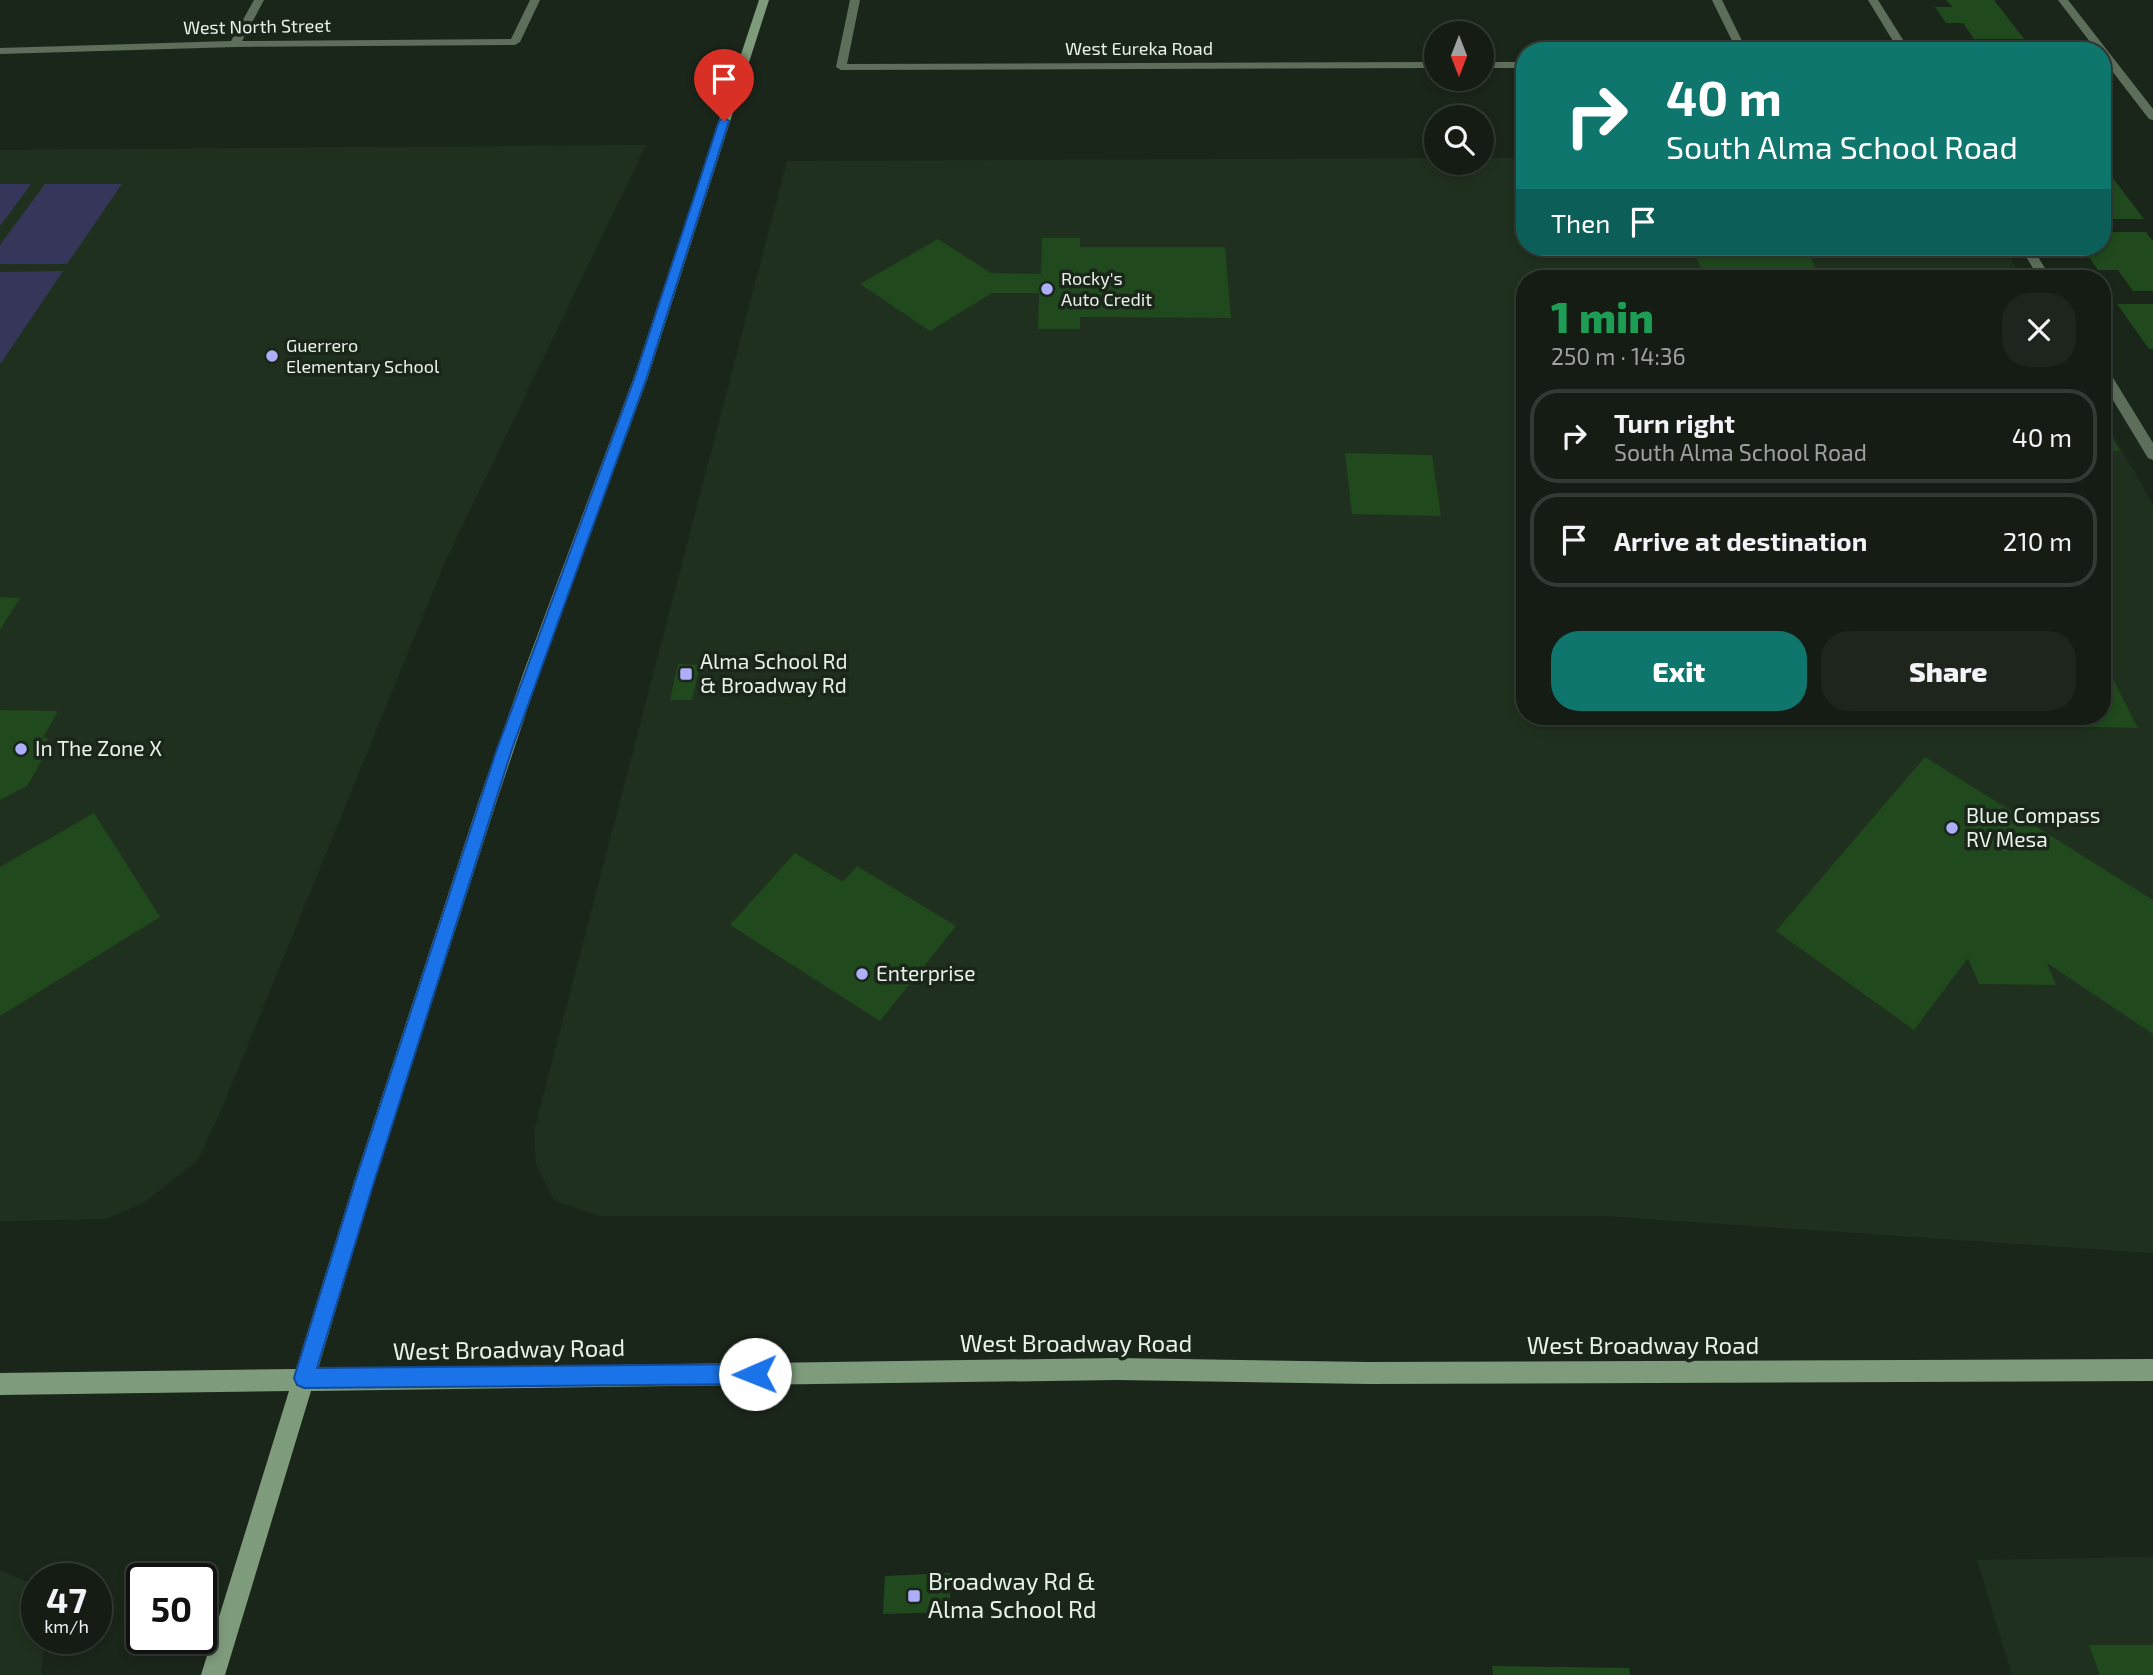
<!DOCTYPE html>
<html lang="en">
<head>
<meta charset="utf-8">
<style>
	:root { --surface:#141c14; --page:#1d251d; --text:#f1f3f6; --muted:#9da1a0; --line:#333a34; --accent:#0f766e }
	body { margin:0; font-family:"Exo 2",sans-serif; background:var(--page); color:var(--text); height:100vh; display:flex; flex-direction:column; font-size:26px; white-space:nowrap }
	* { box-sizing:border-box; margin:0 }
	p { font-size:23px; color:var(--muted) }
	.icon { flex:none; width:38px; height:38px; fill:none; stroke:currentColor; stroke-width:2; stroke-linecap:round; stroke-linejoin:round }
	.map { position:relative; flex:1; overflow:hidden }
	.side { position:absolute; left:1516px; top:270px; width:595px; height:455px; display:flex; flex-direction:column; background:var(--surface); border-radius:28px; box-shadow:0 4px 10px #0003,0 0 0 2px var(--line) }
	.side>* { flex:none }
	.top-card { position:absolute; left:1516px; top:42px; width:595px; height:214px; border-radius:28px; box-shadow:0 4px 10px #0003,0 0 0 2px var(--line); background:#0f766e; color:#fff; overflow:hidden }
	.needle { width:46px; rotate:180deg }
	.controls { position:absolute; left:1424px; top:21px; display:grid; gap:14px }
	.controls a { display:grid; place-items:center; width:70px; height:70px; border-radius:50%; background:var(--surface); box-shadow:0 4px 10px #0003,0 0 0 2px var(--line); font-size:35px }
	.speed { position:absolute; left:21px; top:1563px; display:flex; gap:14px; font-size:35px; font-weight:700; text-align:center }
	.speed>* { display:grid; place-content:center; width:91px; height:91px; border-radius:50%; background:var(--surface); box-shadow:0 4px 10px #0003,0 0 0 2px var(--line); line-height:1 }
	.speed small { font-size:18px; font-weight:400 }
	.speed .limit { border:4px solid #111; border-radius:10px; background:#fff; color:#111 }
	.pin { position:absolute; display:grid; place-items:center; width:60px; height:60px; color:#fff; margin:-72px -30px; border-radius:50% 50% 50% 0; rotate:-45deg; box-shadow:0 0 7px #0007 }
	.pin .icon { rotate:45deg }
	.me { position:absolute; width:77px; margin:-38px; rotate:269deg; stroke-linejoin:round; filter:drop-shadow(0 0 5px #0008) }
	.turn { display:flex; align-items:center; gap:24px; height:147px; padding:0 35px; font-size:32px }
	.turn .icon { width:91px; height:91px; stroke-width:2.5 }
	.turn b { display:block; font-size:49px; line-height:60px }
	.then { display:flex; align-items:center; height:66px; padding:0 35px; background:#0003; gap:14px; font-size:26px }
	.round { display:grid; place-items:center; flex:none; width:74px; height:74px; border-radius:28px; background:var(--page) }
	.headline { display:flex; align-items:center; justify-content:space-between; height:119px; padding:0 35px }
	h1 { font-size:42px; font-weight:800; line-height:52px; color:#1e9e55 }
	.primary-button { display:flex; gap:14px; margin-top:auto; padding:14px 35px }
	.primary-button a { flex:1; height:80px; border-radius:28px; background:var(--accent); color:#fff; font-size:28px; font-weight:800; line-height:80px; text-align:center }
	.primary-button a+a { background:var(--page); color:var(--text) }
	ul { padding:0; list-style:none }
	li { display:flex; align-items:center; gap:21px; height:94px; margin:0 14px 10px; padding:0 21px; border:4px solid var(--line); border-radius:28px }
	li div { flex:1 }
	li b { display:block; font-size:26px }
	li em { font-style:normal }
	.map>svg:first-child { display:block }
	.built { fill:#20301e }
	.green { fill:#36365b }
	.building { fill:#20491d }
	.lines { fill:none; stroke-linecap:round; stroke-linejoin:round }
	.service { fill:#5d6f5b; fill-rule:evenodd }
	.minor { fill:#5d6f5b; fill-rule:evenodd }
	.secondary { fill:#7e9b7b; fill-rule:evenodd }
	.route { fill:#1a73e8; stroke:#114b97; stroke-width:2 }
	.poi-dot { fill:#adaffb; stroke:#1b261a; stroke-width:2.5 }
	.labels { text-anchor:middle; stroke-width:7; stroke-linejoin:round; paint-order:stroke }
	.far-street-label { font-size:18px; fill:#e9f1e9; stroke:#1b261a }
	.far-poi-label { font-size:18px; fill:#e9f1e9; stroke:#1b261a; text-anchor:start }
	.poi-label { font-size:21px; fill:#e9f1e9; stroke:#1b261a; text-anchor:start }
	.near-street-label { font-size:24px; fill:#e9f1e9; stroke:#1b261a }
	.near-poi-label { font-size:24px; fill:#e9f1e9; stroke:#1b261a; text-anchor:start }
</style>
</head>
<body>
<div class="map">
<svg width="2153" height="1675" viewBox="0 0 2153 1675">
	<rect width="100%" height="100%" fill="#1b261a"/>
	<path class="built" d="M646,145l-201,417 -223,546 -24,52 -53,42 -39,17 -106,2v-1071z
		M1437,158v5h45v-5h42v89h480l18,31h-498v438h578v-300l51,89v748l-550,-37h-1004l-45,-16 -18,-36 -2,-33 253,-970z
		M2153,1557v118h-141l-35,-115z
		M0,1570l25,11 12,23v34h8l-4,37h-41z"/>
	<path class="green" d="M0,184h31l-31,42z
		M45,184h77l-55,80h-67v-19z
		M63,271l-62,92h-1v-91z"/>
	<path class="building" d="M1946,0h48l30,39h-50l-11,-16h-17l-11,-16h17z
		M2102,164l42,55h-42z
		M2102,232h44l7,9v50h-20l-15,-21h-20l-16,-23h20z
		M1042,238h38v9h145l6,71 -151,-1v12h-42l1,-36h-47l-62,38 -70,-47 78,-45 53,34 50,1z
		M1692,247h114l14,31h-115z
		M2117,304h36v45h-4z
		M2102,421l18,30 -18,-1z
		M1345,453l87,2 9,61 -89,-2z
		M0,597l20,1 -20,32z
		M2102,658l36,70 -376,-10v-2h340z
		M678,664l22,1 -8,35h-22z
		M0,710l58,1 -15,27h5l-13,22h7l-15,26 -27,14z
		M1925,757l228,143v134l-106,-71 9,22 -77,-1 -11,-26 -54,72 -138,-99z
		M94,813l66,104 -160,99v-149z
		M795,853l48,29 14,-16 99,60 -76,95 -150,-96z
		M950,1573v39l-67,2 2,-38z
		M2089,1645h64v30h-53z
		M1492,1666l137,2 1,7h-137z"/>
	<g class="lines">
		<path class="service" d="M254,0h10l-22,41 269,-2 19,-39h10l-20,42 -5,3 -280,2 -235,7v-6l231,-7z
			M850,0h10l-13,64 590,-2v6l-596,2 -5,-3z
			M1712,0h10l25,51h-10z
			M1868,0h10l32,51h-11z
			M1482,62h42v6h-42z
			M2020,247h12l19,31h-12z
			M2102,367l5,1 46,75v17l-5,-2 -46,-76z"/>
		<path class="minor" d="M2058,0h10l85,109v11l-4,-1 -47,-61v-7h-5z"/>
		<path class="secondary" d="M759,0h10l-121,377 -109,297 -41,123 -124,385 -56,187 799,-11 252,4 784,-3v22l-784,3 -252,-4 -806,11 -86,284h-24l88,-284 -289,4v-22l296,-4 58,-187 126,-385 43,-123 111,-297z"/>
	</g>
	<path class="route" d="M724,117l5,4 -82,256 -135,372 -138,433 -57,186 438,-4 8,3 3,7 -3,7 -8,3 -451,4 -7,-3 -3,-7 61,-196 142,-433 138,-372 84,-256z"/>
	<g class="poi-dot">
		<circle cx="1047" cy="289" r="7"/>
		<circle cx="272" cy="356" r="7"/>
		<rect x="679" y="667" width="14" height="14" rx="3.5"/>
		<circle cx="21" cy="749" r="7"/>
		<circle cx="1952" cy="828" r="7"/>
		<circle cx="862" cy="974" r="7"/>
		<rect x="907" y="1589" width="14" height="14" rx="3.5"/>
	</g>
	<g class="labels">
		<g class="far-street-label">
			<text transform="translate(257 27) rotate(-1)" y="6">West North Street</text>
			<text x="1139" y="55">West Eureka Road</text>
		</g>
		<g class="far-poi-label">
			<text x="1061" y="285">Rocky's<tspan x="1061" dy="21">Auto Credit</tspan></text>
			<text x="286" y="352">Guerrero<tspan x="286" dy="21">Elementary School</tspan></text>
		</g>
		<g class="poi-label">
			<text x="700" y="669">Alma School Rd<tspan x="700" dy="24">&amp; Broadway Rd</tspan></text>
			<text x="35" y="756">In The Zone X</text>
			<text x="1966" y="823">Blue Compass<tspan x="1966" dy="24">RV Mesa</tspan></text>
			<text x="876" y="981">Enterprise</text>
		</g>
		<g class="near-street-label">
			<text x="1076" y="1352">West Broadway Road</text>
			<text x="1643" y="1354">West Broadway Road</text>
			<text transform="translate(509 1350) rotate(-1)" y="8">West Broadway Road</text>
		</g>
		<g class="near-poi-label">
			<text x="928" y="1590">Broadway Rd &amp;<tspan x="928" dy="28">Alma School Rd</tspan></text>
		</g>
	</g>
</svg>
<div class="controls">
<a><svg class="needle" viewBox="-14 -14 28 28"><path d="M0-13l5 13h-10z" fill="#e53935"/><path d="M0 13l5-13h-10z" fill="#9da1a0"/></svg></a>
<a><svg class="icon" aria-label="search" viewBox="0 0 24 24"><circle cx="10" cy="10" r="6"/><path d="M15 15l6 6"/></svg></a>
</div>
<div class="speed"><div>47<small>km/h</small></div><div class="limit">50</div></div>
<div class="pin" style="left:724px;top:121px;background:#d93025"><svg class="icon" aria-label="arrive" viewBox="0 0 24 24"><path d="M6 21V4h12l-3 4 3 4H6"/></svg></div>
<svg class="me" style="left:755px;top:1374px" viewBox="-20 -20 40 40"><circle r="19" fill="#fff"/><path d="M0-13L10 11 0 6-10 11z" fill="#1a73e8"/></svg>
<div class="top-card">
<div class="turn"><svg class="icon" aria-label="right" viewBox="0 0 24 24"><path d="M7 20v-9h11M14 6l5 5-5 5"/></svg><div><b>40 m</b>South Alma School Road</div></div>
<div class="then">Then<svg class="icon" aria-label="arrive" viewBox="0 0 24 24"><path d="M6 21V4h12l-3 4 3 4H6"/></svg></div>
</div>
<section class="side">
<div class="headline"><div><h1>1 min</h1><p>250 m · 14:36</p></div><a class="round"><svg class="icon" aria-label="close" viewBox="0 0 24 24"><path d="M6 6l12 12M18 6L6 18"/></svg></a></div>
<ul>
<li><svg class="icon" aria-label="right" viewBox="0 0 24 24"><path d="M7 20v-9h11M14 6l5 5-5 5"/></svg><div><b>Turn right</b><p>South Alma School Road</p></div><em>40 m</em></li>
<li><svg class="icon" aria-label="arrive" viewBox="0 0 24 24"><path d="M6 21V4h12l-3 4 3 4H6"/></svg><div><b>Arrive at destination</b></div><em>210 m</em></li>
</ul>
<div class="primary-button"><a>Exit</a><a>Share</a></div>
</section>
</div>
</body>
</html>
